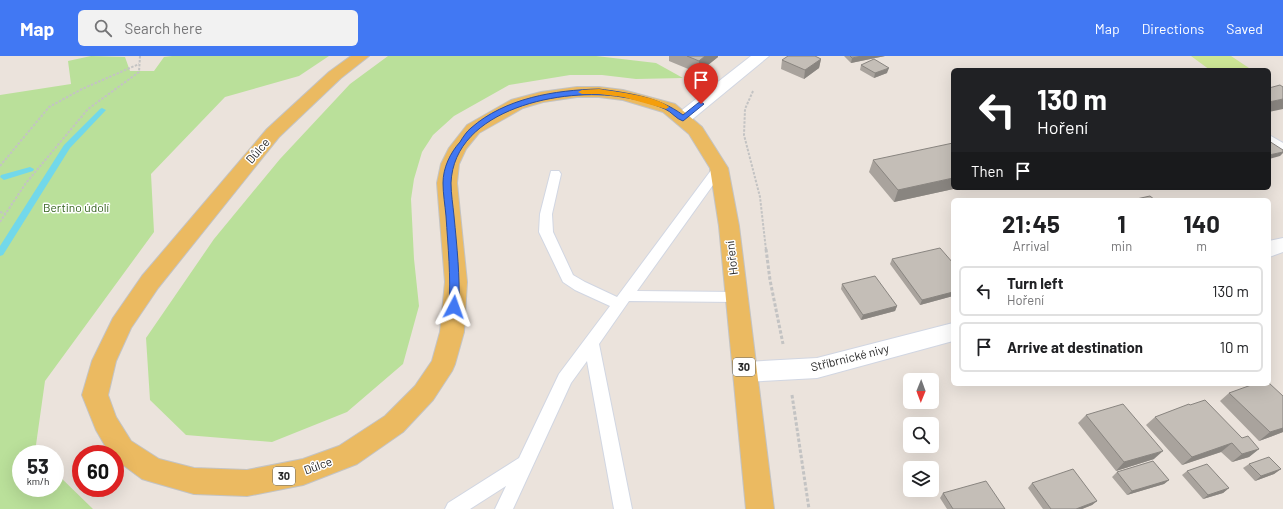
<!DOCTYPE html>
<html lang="en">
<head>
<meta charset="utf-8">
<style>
	:root { --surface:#fff; --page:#f2f2f2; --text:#202124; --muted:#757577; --line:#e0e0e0; --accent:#4178f3 }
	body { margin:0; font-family:Barlow,sans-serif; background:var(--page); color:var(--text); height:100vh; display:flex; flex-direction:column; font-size:15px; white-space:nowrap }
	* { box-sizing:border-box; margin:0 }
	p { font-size:13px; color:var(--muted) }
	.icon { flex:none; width:22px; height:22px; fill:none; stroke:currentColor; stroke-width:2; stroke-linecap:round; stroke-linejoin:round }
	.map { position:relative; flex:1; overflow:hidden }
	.details { position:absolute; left:951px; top:142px; width:320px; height:188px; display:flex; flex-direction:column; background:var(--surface); border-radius:6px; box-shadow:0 4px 16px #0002 }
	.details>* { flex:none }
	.banner { position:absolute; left:951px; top:12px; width:320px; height:122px; border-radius:6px; box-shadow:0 4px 16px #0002; background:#202124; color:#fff; overflow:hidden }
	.needle { width:26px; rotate:181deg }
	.tools { position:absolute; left:903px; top:317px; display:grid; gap:8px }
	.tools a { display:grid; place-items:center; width:36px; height:36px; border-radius:6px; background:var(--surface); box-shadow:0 4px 16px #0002; font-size:20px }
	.speed { position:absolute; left:12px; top:389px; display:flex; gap:8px; font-size:20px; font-weight:700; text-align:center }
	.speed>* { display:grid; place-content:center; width:52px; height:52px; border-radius:50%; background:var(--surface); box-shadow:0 4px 16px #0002; line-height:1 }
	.speed small { font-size:10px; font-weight:400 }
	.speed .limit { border:6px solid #d22; background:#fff; color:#111 }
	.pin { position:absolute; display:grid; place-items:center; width:34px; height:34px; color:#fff; margin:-41px -17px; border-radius:50% 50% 50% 0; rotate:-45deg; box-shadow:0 0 4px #0007 }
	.pin .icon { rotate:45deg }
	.me { position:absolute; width:44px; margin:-22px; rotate:4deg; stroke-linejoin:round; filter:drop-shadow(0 0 3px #0008) }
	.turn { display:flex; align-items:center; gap:14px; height:84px; padding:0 20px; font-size:18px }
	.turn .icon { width:52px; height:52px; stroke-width:2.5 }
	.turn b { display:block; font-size:28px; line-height:34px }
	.then { display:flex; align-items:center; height:38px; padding:0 20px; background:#0003; gap:8px; font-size:15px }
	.eta { display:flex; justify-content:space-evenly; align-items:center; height:68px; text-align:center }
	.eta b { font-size:24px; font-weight:700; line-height:28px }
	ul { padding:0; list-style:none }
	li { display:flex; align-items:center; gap:12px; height:50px; margin:0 8px 6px; padding:0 12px; border:2px solid var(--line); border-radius:6px }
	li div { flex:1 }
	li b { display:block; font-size:15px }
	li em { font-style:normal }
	header { display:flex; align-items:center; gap:24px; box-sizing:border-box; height:56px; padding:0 20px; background:var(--accent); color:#fff }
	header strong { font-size:19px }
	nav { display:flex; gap:22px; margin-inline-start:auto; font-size:14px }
	.search { width:280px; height:36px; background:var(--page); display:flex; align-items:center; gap:10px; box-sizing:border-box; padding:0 14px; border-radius:6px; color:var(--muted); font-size:15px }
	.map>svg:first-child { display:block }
	.green { fill:#bae09a }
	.pitch { fill:#cee796 }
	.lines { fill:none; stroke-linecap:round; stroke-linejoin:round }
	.stream { fill:#72d8ea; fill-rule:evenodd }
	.service-casing { stroke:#d1d6e2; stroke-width:2 }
	.minor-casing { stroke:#d1d6e2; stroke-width:2 }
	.primary-casing { stroke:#c3c3c3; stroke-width:2 }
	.path-far1 { stroke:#c3c3c3; stroke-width:2; stroke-dasharray:2.5 1.5; stroke-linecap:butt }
	.path { stroke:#c3c3c3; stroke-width:3; stroke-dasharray:3.5 2; stroke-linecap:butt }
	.service { fill:#fff; fill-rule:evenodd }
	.minor { fill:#fff; fill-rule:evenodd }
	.primary { fill:#ebba61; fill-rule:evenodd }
	.wall { fill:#a9a39d }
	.shaded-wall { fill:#898580 }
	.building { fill:#c4beb7; stroke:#898580 }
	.route { fill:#4178f3; stroke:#2a4e9e }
	.slow { fill:#f59e0b }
	.labels { text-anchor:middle; stroke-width:3; stroke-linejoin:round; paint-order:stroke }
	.shield { fill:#fff; stroke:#696969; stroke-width:1 }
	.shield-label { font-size:11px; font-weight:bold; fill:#292929 }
	.street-label { font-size:12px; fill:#292929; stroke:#fff }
	.park-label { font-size:12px; fill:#34631d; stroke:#fff }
</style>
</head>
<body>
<header>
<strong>Map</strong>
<div class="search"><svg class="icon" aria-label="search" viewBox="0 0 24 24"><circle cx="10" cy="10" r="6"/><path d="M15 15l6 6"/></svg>Search here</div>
<nav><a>Map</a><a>Directions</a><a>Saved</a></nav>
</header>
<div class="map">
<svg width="1283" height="453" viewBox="0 0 1283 453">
	<rect width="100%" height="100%" fill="#ebe3dc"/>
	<path class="green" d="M91,0l34,1 5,14h24l10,-14 8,-1h157l-30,20 -74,21 -74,77 3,58 -109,149 -10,71 2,2h-16v34h34v-16l38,37h-93v-414l71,-11 -3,-23z
		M388,0h208l60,7 27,15 -47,1 -34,-4h-32l-61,10 -55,31 -21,19 -11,17 -8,27 -3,20 3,60 5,47 -16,58 -56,48 -75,30 -86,-7 -36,-35 -4,-62 68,-99 66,-80 70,-75z"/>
	<path class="pitch" d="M1191,0h40l21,14h-42z"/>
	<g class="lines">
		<path class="stream" d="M102,52l4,2 -36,38 -67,107 -3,1v-10l64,-101 36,-36z
			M30,111l4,2 -1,2 -29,9 -4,-3 1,-2z"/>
		<g class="service-casing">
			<path id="service" d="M1269,79l14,8v9l-14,-9z
				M719,108l4,1 2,3 -2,3 -86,120 100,1 5,1 2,4 -2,4 -5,1 -108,-1 -30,43 33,165h-18l-27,-148 -16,22 -58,126h-18l11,-23 -36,23h-25l3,-6 71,-45 40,-84 51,-68 -35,-16 -12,-8 -24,-50 1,-18 11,-43h8l2,3 -9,40 1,18 20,43 12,7 32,15 98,-132z"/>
		</g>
		<g class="minor-casing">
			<path id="minor" d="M751,0h18l-80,66 -6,1 -6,-1 -3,-4 3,-4z
				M1283,182v14l-14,5v-16z
				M953,267v18l-136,37 -72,4 -9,-3 -3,-7 3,-7 9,-3 72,-4z"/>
		</g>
		<g class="primary-casing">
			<path id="primary" d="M351,0h18l-28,22 -62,59 -121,151 -27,40 -15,33 -8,34 8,22 15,24 28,18 35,9 53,2 56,-11 36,-13 46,-30 30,-30 17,-25 8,-29 5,-50 -8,-99 4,-19 8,-16 18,-23 44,-25 30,-8 36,-5h22l24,3 52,14 27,23 26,41 11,58 35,283h-28l-27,-283 -9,-58 -21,-34 -26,-22 -40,-12 -24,-3h-22l-34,5 -20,6 -44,25 -13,16 -7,15 -2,19 10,99 -3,50 -9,32 -3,7 -19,29 -30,32 -46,32 -54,21 -56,11 -53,-2 -42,-12 -10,-3 -27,-20v-5h-5l-14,-24 -14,-35 10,-34 21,-43 29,-42 125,-147 62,-57z"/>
		</g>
		<path class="path-far1" d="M753,35l-8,18 -1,26 16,62 6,53
			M0,110l49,-59 33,-18 57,-25
			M0,156l6,2
			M0,166l26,-39 62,-74 51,-37 1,-16"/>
		<path class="path" d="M766,193l4,31 13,64
			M792,339l17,114"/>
		<use href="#service" class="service"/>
		<use href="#minor" class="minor"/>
		<use href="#primary" class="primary"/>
	</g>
	<path class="wall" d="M669,0h49v1l-20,16 -29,-12z
		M844,0h41l-34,7z
		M821,3l-2,9 -15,11 -23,-10 1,-9z
		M861,9l26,8 -13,5 -14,-8z
		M873,104l80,28h5l-64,14 -25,-30z
		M892,203l61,4v33l-33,9 -30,-41z
		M842,228l55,22 -2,5 -34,9 -20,-31z
		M1229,337l54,3v36l-24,9 -39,-40z
		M1190,349l52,33 17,11 -10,8 -17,5 -11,-10 -39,13 -36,-40 9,-8z
		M1086,359l68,44 -38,12 -38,-48z
		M1249,408l32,5 -7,5 -19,7 -12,-13z
		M1187,415l42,17 -6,5 -20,6 -21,-24z
		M1117,416l52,8 -5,4 -37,11 -15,-18z
		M1032,427l65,18 -5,4 -10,4h-39l-15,-21z
		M943,437l62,16h-58l-7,-11z"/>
	<path class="shaded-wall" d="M705,0h13v1l-20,16 1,-12z
		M862,0h23l-34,7 1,-5z
		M821,3l-2,9 -15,11 1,-9z
		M889,12l-2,5 -13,5 1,-5z
		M1283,43v10l-14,3v-10z
		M1283,96v1l-3,3 -11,3v-4z
		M953,122v10h5l-64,14 4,-12z
		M953,236v4l-33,9 2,-5z
		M897,250l-2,5 -34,9 2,-5z
		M1283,372v4l-24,9 11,-9z
		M1232,387l-11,9 -39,13 10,-8z
		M1259,393l-10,8 -17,5 10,-8z
		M1163,395l-9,8 -38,12 8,-9z
		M1281,413l-7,5 -19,7 6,-5z
		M1169,424l-5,4 -37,11 5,-4z
		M1229,432l-6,5 -20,6 5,-4z
		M1097,445l-5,4 -10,4h-6z"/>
	<path class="building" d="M687,0h18l-6,5z
		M788,0h27l6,3 -16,11 -23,-10z
		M850,0h12l-10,2z
		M874,3l15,9 -14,5 -14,-8z
		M1280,29l3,2v12l-14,3v-14z
		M1269,85l14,9v2l-14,3z
		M953,87v35l-55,12 -25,-30z
		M1150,140l5,4h-12l-1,-1 -5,1h-5z
		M940,192l13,15v29l-31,8 -30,-41z
		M875,220l22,30 -34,9 -21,-31z
		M1269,327l14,13v32l-13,4 -41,-39 25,-9h15z
		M1205,344l37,38 6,-2 11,13 -17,5 -10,-11 -40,14 -37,-40 34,-13 1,1z
		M1123,348l40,47 -39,11 -38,-47z
		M1269,401l12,12 -20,7 -12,-12z
		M1153,405l16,19 -37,11 -15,-19z
		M1207,408l22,24 -21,7 -21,-24z
		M1073,413l24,32 -21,8h-25l-19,-26z
		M986,425l19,28h-52l-10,-16z"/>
	<path class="route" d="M599,33c29,4 60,8 84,26l15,-12 3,-1 3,2 -21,17c-7,-2 -11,-9 -18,-12 -14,-6 -29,-10 -43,-12 -58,-10 -168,11 -171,86 0,11 2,22 3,33 3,31 6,60 5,91l-5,3 -3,-1 -2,-2c2,-31 -1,-60 -3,-91 -1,-11 -3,-22 -3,-33 0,-15 7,-30 17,-41 3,-5 7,-11 11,-14 34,-30 84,-38 128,-39z"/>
	<path class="slow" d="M599,33c17,3 58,7 70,18l-3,2 -43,-12 -24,-3h-17l-4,-2 4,-2z"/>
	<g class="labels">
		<g class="shield">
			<rect x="733" y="302" width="22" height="18" rx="3"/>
			<rect x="273" y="411" width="22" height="18" rx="3"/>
		</g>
		<g class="shield-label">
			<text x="744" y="315">30</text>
			<text x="284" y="424">30</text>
		</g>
		<g class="street-label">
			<text transform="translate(258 95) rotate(-49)" y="4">Důlce</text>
			<text transform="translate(732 202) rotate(-97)" y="4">Hoření</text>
			<text transform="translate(850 302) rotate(-14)" y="4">Stříbrnické nivy</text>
			<text transform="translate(318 410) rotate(-20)" y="4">Důlce</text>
		</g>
		<g class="park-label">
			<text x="76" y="156">Bertino údolí</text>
		</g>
	</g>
</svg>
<div class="tools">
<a><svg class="needle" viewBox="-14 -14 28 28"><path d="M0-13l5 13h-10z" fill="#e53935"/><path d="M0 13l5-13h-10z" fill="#757577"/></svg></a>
<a><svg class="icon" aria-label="search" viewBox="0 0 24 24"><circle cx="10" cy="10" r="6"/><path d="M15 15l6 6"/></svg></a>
<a><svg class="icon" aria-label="layers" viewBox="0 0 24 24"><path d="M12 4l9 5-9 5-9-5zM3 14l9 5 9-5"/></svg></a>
</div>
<div class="speed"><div>53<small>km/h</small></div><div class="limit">60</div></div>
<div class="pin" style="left:701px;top:48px;background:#d93025"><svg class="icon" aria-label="arrive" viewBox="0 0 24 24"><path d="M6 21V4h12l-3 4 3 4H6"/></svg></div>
<svg class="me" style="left:454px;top:251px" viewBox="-20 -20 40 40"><path d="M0-17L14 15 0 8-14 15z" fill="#4178f3" stroke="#fff" stroke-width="4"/></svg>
<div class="banner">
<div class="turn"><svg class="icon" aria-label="left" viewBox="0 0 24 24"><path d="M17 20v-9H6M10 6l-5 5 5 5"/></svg><div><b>130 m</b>Hoření</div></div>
<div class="then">Then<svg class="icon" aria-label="arrive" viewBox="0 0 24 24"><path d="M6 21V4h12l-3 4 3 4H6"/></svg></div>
</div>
<section class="details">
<div class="eta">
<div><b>21:45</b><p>Arrival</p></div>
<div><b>1</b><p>min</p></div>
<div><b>140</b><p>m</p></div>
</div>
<ul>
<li><svg class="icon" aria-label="left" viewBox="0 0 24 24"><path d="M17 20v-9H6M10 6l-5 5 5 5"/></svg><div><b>Turn left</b><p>Hoření</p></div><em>130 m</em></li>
<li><svg class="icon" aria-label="arrive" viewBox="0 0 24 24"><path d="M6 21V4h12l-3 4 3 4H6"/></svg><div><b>Arrive at destination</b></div><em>10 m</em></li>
</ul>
</section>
</div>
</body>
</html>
